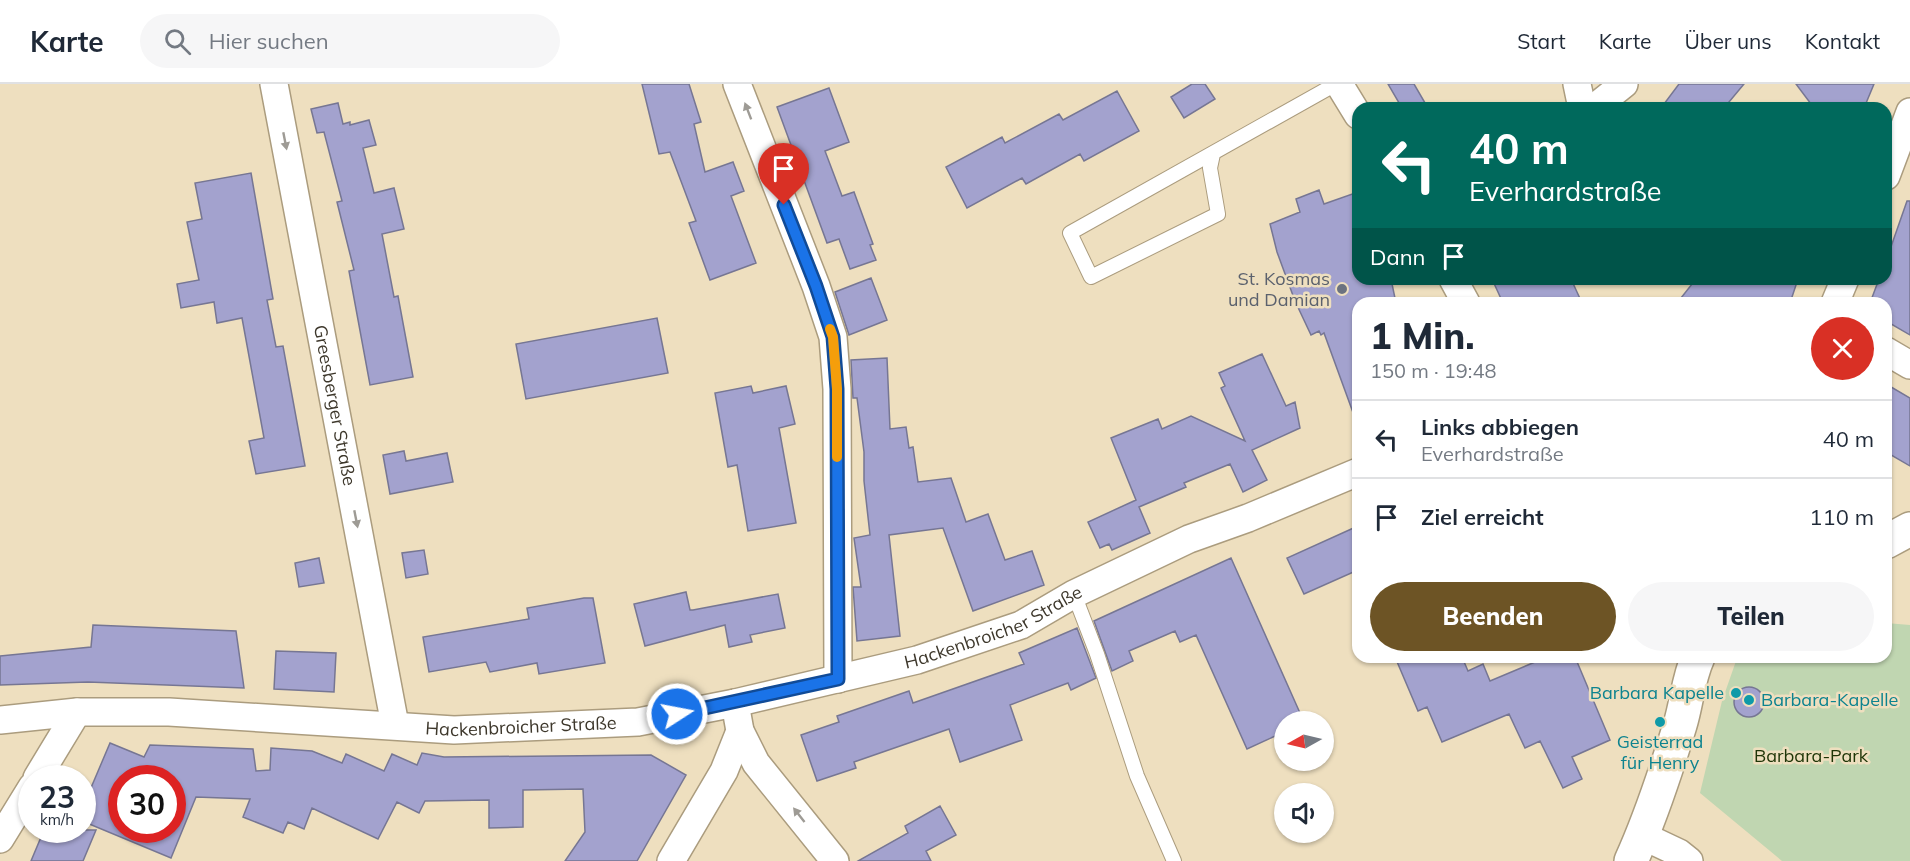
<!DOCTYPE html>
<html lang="de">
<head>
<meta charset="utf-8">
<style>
	:root { --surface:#fff; --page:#f6f6f7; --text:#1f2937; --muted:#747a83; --line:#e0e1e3; --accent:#6d5425 }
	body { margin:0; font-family:Mulish,sans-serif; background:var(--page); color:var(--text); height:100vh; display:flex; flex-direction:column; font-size:22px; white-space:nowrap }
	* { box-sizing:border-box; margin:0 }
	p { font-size:20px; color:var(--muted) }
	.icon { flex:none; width:33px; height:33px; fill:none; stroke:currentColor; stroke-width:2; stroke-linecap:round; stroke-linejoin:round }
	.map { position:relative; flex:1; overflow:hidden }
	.panel { position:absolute; left:1352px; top:213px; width:540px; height:366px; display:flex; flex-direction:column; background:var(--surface); border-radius:18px; box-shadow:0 2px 4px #0004 }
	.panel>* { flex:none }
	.hud { position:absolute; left:1352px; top:18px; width:540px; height:183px; border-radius:18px; box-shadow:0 2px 4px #0004; background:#00695c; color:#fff; overflow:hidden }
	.needle { width:39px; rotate:262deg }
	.controls { position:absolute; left:1274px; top:627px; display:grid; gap:12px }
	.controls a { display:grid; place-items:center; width:60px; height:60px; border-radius:50%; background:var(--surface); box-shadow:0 2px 4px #0004; font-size:30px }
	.speed { position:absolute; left:18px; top:681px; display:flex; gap:12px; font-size:30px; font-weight:700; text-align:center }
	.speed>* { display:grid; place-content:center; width:78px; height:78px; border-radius:50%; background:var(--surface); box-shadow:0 2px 4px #0004; line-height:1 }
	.speed small { font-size:15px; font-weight:400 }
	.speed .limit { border:9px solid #d22; background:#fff; color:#111 }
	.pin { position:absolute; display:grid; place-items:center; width:51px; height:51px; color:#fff; margin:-62px -26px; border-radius:50% 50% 50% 0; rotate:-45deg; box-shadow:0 0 6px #0007 }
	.pin .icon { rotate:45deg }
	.me { position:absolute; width:66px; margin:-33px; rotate:79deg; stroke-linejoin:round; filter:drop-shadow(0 0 4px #0008) }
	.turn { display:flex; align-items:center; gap:21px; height:126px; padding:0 18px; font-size:27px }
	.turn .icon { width:78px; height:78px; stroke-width:2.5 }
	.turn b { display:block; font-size:42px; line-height:51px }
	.then { display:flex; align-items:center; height:57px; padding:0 18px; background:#0003; gap:12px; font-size:22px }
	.round { display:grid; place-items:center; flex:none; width:63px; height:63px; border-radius:32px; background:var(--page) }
	.headline { display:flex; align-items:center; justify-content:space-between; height:102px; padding:0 18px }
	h1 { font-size:36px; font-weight:800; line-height:45px }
	.action { display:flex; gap:12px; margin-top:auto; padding:12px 18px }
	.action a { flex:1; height:69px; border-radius:36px; background:var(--accent); color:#fff; font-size:24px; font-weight:800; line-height:69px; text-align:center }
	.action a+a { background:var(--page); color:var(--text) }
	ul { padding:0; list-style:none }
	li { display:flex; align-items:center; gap:18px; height:78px; padding:0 18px; border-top:2px solid var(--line) }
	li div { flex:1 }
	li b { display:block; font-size:22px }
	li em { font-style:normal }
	header { display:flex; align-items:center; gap:36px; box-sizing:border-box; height:84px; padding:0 30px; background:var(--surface); border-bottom:2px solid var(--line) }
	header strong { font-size:28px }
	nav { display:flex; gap:33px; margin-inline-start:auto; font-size:21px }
	.search { width:420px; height:54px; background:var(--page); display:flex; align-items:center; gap:15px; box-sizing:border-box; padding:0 21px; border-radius:33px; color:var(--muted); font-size:22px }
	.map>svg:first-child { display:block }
	.green { fill:#c0d6b1 }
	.building { fill:#a3a2ce; stroke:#767693; stroke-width:1.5; fill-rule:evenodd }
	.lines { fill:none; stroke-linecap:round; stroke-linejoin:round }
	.lane-casing { stroke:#ab9c7e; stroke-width:16 }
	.street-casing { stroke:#ab9c7e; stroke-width:30 }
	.secondary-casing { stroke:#ab9c7e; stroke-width:36 }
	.lane { stroke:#fff; stroke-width:14 }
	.street { stroke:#fff; stroke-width:27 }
	.secondary { stroke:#fff; stroke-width:33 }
	.oneway { fill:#9e9b95 }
	.route-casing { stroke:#114b97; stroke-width:15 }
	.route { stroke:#1a73e8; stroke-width:10 }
	.slow { stroke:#f59e0b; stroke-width:10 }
	.worship-dot { fill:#6b7280; stroke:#eedfbf; stroke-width:2 }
	.culture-dot { fill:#0f9aa8; stroke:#eedfbf; stroke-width:2 }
	.labels { text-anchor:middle; stroke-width:5; stroke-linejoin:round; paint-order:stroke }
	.worship-label { font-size:18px; fill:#5b616d; stroke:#eedfbf; text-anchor:end }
	.street-label { font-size:18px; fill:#3d372b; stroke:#eedfbf }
	.culture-label { font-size:18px; fill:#0d838f; stroke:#eedfbf; text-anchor:end }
	.park-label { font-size:18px; fill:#1e3507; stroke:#eedfbf }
</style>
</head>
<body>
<header>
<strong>Karte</strong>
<div class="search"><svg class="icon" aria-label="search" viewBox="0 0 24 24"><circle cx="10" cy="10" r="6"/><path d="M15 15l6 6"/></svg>Hier suchen</div>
<nav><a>Start</a><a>Karte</a><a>Über uns</a><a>Kontakt</a></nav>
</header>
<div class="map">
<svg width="1910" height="777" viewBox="0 0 1910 777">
	<rect width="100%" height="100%" fill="#eedfbf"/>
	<path class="green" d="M1886,539l24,2v236h-128l-82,-68 22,-92 14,-40 3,-4h147z"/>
	<path class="building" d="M642,0h47l12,38 -7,2 11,48 28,-10 11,29 -13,5 25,67 -46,17 -21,-57 7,-2 -26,-69 -11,2z
		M1192,0h13l10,15 -31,19 -13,-21z
		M1388,0h26l14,24h-26z
		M1679,0h65l-20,24h-63z
		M1796,0h78l-10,24h-50z
		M829,4l20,54 -24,9 17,45 12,-4 19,52 -3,1 6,15 -26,9 -11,-30 -12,4 -50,-136z
		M1117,7l22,40 -55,30 -4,-7 -54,30 -4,-6 -55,30 -21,-41 56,-30 3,6 54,-29 4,6z
		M338,19l5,21 7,-2v3l19,-5 7,25 -13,3 11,45 20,-5 10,41 -22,5 12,63 4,-1 15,81 -43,8 -21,-114 5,-1 -17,-68 5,-1 -18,-69 -7,1 -6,-24z
		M251,89l22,126 -6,1 9,47 7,-1 22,120 -49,8 -7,-33 15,-3 -22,-120 -25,5 -3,-21 -33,6 -4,-24 22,-4 -12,-58 15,-3 -7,-36z
		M1319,106l5,14 34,-12v87h33l5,24h-38v115h-3l-31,-85 -3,2 -2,-4 -8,4 -16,-34 -18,-49 -7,-28 30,-12 -4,-13z
		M1907,117h3v134l-24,-14v-18h-16l9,-24h7v-18z
		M871,194l16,42 -38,15 -14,-43z
		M1492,195h79l11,24h-79z
		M1696,195h102l-8,24h-113z
		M657,234l11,55 -142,26 -10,-55z
		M1262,270l24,52 9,-4 5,26 -48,22 15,30 -24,12 -13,-28 -46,19 2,4 -47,20 11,26 -38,17 -3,-6 -9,4 -12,-26 48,-22 -25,-62 47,-19 4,10 29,-13 54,25 -24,-53 4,-2 -6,-13z
		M887,274l3,71 16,-2 3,21 4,-1 5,35 33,-4 15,44 22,-8 17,46 27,-9 12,34 -71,26 -30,-83 -54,7 11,101 -43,5 -4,-54h8l-7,-49 16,-3 -6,-54v-29l-7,-54h-4l-2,-38z
		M1886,300l24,14v68l-24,-14z
		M751,302l2,7 33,-7 9,38 -16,4 17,95 -48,8 -11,-66 -9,2 -13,-74z
		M404,367l2,10 41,-8 6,29 -63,12 -7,-39z
		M1358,442v44l-54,24 -17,-36z
		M424,466l4,24 -22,4 -4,-25z
		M319,474l5,25 -25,4 -4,-24z
		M1231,474l73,164h-20v10l-37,17 -51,-114 -16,7 -5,-11 -46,20 4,10 -21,10 -18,-50z
		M686,508l4,18h3l85,-16 7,34 -35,7 2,7 -23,5 -4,-22 -80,21 -11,-42z
		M584,514h9l12,65 -66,11 -2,-11 -47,9 -4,-10 -57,10 -6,-35 106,-18 -2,-11z
		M93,541l143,6 8,57 -156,-6 -88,3v-29l91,-9z
		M1077,544l19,50 -25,12 -3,-7 -58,22 12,35 -62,22 -11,-33 -95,33 2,6 -39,13 -16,-46 38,-13 -2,-6 72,-25 4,12 111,-39 -5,-11z
		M276,567l60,2 -2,39 -60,-3z
		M1395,573h67l6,14 15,-7 7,17 57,-24h28l35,83 -38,17 10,22 -19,9 -23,-47 -15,7 -16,-34 -67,28 -15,-35 -9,4z
		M1734 618a15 15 0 1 1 30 0a15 15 0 1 1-30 0Z
		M110,659l34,14 6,-12 103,4 3,22 14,-1 1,-22 41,3 30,12 4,-9 38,17 8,-17 25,11 5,-12 22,4 207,-2 35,20 -49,86h-72l20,-29 -2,-43 -60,1v37l-34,1v-28l-64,1 -6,12 -22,-11 -19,37 -66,-31 -8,21 -16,-7 -5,11 -40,-16 7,-18 -54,-2 -25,61 -89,-37v-12zM122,694h50v52h-50z
		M940,722l16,29 -30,16 5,10h-73l50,-28 -3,-7z
		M44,746h52l-13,31h-52z"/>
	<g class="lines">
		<g class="lane-casing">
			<path id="lane" d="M1213,70l-3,14 8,46 -127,63 -21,-44 266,-149
				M1074,510l23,60 40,122 37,85"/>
		</g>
		<g class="street-casing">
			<g id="street">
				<path id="s1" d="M274,0l121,641"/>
				<path d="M737,0l79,202 17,51 4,52 1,290"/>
				<path d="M1339,0l19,31"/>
				<path d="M1577,0l5,24"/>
				<path d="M1594,24l30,-24"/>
				<path d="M1886,92l24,-64"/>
				<path d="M1453,195l13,24"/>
				<path d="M1835,219l10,-24"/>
				<path d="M1886,267l24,14"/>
				<path d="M735,619l5,28 16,32 79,98"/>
				<path id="s2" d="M0,636l77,-8h92l285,18 184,-8 97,-19 182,-43 104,-35 53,-31 115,-55 59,-21 110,-46"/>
				<path d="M37,694l40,-66"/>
				<path d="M1643,752l36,17 10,8"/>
				<path d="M0,755l32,-52"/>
				<path d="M671,777l53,-90 16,-40"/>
			</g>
		</g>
		<g class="secondary-casing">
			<path id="secondary" d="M1886,458l24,-13
				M1631,777c20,-44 35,-90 49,-136 7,-23 8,-46 18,-68"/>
		</g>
		<use href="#lane" class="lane"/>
		<use href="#street" class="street"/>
		<use href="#secondary" class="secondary"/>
	</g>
	<defs><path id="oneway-solid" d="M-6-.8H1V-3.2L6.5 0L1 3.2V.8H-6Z" transform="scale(1.5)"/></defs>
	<g class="oneway">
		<use href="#oneway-solid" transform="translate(748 27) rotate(-111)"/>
		<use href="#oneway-solid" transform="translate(285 57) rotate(79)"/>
		<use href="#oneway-solid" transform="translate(356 435) rotate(79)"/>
		<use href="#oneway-solid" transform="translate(799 731) rotate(-128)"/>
	</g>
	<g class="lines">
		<g class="route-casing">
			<path id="route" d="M677,630l161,-35 -1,-290 -4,-52 -17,-51 -32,-81"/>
		</g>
		<use href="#route" class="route"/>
		<path class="slow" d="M830,245l3,8 4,52v68"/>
	</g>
	<circle class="worship-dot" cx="1342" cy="205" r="6"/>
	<g class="culture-dot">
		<circle cx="1736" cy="609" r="6"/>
		<circle cx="1749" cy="616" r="6"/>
		<circle cx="1660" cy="638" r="6"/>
	</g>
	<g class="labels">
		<g class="worship-label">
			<text x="1330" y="201">St. Kosmas<tspan x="1330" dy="21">und Damian</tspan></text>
		</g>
		<g class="street-label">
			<text dy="6" stroke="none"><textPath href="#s1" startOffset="327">Greesberger Straße</textPath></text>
			<text dy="6" stroke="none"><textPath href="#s2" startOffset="1008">Hackenbroicher Straße</textPath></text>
			<text dy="6" stroke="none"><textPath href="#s2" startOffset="522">Hackenbroicher Straße</textPath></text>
		</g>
		<g class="culture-label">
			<text x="1724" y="615">Barbara Kapelle</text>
			<text x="1761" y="622" text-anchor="start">Barbara-Kapelle</text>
			<text x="1660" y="664" text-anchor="middle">Geisterrad<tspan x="1660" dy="21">für Henry</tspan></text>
		</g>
		<g class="park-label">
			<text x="1811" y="678">Barbara-Park</text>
		</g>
	</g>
</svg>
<div class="controls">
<a><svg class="needle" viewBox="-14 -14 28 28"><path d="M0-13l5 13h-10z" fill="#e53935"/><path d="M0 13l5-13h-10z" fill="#747a83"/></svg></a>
<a><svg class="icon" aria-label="sound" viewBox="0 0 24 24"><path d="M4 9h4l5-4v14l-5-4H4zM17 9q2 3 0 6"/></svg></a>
</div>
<div class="speed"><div>23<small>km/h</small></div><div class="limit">30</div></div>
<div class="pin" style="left:784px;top:121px;background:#d93025"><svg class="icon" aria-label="arrive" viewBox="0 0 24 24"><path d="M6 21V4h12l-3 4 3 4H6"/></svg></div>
<svg class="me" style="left:677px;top:630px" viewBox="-20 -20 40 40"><circle r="17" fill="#1a73e8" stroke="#fff" stroke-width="3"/><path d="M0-11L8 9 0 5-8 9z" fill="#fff"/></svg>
<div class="hud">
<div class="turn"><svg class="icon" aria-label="left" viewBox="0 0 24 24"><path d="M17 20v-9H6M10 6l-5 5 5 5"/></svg><div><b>40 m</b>Everhardstraße</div></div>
<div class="then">Dann<svg class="icon" aria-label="arrive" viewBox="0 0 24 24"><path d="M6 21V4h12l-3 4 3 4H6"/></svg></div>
</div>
<section class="panel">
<div class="headline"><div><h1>1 Min.</h1><p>150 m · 19:48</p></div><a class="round" style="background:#d93025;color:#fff"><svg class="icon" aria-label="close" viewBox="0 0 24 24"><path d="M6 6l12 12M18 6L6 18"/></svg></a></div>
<ul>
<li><svg class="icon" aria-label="left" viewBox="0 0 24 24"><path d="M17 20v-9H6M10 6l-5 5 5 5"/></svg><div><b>Links abbiegen</b><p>Everhardstraße</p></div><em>40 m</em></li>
<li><svg class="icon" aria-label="arrive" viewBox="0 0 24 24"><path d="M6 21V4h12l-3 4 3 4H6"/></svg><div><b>Ziel erreicht</b></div><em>110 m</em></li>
</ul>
<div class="action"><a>Beenden</a><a>Teilen</a></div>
</section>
</div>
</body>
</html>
